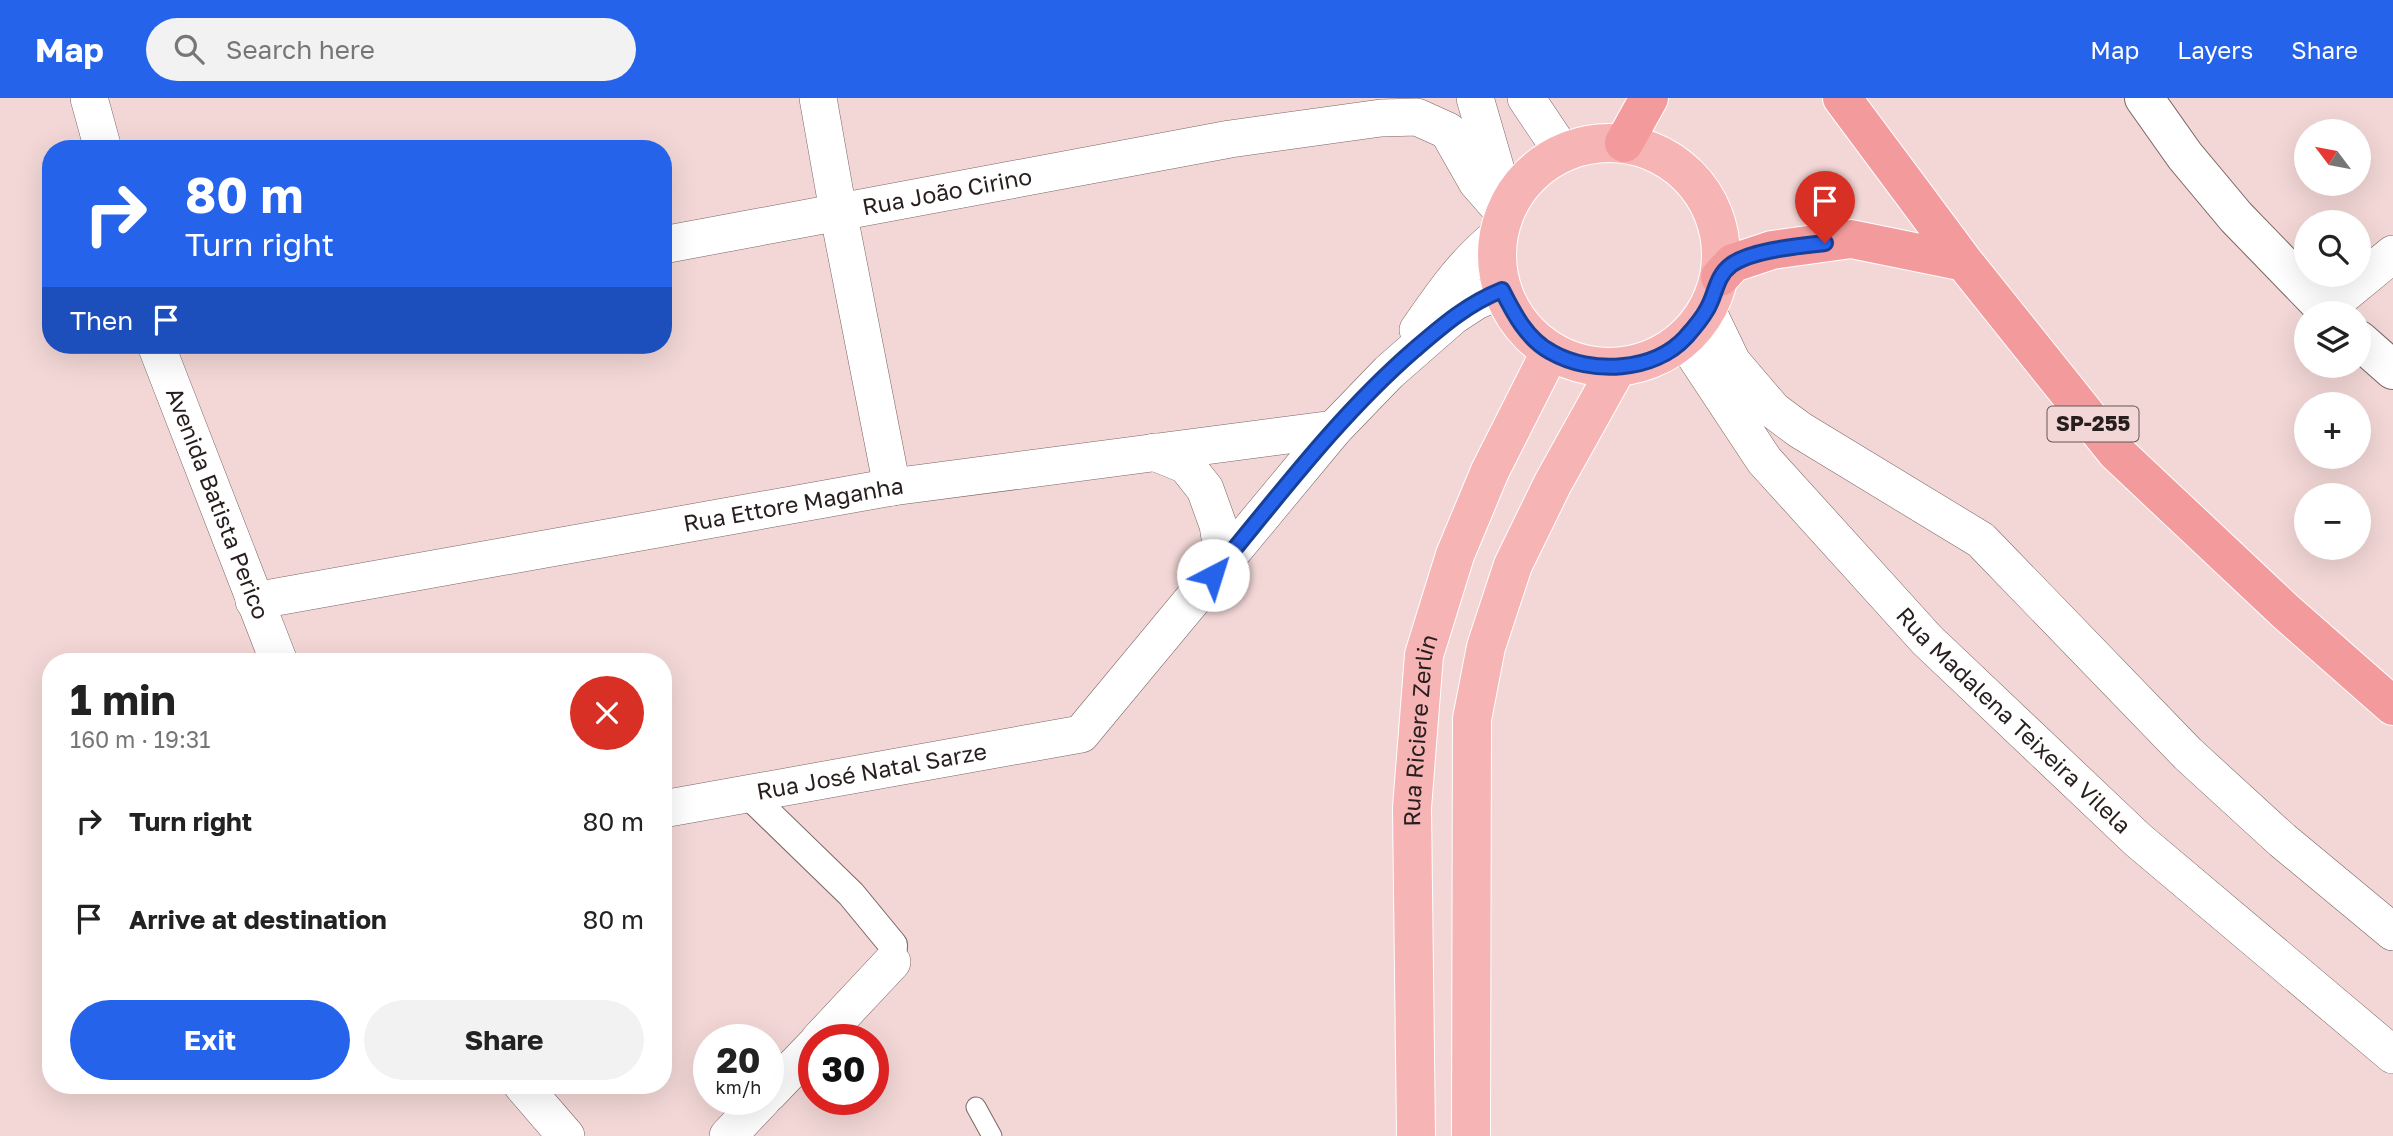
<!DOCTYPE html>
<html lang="en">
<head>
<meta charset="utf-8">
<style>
	:root { --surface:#fff; --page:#f2f2f2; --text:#222; --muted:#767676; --accent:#2563eb }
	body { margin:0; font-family:"Golos Text",sans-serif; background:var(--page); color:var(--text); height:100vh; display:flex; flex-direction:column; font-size:26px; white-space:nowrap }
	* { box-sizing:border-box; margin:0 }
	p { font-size:23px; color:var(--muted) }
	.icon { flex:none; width:38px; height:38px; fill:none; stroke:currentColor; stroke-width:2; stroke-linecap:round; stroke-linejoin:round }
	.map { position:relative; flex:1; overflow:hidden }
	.details { position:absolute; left:42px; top:555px; width:630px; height:441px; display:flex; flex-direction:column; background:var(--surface); border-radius:28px; box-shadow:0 7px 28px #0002 }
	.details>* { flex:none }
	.guide { position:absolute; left:42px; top:42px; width:630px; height:214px; border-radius:28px; box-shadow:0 7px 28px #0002; background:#2563eb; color:#fff; overflow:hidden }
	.needle { width:46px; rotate:302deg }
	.fabs { position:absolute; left:2294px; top:21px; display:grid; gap:14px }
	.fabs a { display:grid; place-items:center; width:77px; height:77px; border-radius:50%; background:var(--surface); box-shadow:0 7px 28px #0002; font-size:35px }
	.speed { position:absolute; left:693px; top:926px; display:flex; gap:14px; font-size:35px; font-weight:700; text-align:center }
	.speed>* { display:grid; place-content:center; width:91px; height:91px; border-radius:50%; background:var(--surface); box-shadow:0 7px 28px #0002; line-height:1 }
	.speed small { font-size:18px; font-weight:400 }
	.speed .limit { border:10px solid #d22; background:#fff; color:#111 }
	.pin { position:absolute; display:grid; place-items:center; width:60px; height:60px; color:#fff; margin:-72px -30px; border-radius:50% 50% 50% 0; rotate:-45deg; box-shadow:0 0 7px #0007 }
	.pin .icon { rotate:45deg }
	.me { position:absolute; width:77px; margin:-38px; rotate:40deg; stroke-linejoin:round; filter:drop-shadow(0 0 5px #0008) }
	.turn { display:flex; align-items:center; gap:24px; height:147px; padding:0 28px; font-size:32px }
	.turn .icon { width:91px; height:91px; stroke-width:2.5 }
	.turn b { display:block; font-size:49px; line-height:60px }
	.then { display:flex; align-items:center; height:66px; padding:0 28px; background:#0003; gap:14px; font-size:26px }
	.round { display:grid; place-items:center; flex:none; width:74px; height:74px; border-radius:37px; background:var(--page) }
	.summary { display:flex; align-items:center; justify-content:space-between; height:119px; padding:0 28px }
	h1 { font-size:42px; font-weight:700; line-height:52px }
	.action { display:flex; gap:14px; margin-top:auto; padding:14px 28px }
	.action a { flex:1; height:80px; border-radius:42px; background:var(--accent); color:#fff; font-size:28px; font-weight:700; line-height:80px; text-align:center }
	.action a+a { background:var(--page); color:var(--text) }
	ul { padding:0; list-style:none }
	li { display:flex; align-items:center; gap:21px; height:98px; padding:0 28px }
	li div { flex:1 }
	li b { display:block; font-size:26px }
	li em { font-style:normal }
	header { display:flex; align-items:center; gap:42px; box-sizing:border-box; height:98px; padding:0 35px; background:var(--accent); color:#fff }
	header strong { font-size:33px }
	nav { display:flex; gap:38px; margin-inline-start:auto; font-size:24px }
	.search { width:490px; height:63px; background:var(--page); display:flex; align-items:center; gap:18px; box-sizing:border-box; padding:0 24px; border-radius:38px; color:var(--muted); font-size:26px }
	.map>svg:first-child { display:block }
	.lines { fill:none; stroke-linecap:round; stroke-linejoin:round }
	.service-casing { stroke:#7b6463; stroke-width:21 }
	.pedestrian-casing { stroke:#7b6463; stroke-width:30 }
	.minor-casing { stroke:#7b6463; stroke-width:38 }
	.tertiary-casing { stroke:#7b6463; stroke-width:40 }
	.primary-casing { stroke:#fff; stroke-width:40 }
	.trunk-casing { stroke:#fff; stroke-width:40 }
	.service { stroke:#fff; stroke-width:19 }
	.pedestrian { stroke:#fff; stroke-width:28 }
	.minor { stroke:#fff; stroke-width:37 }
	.tertiary { stroke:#fff; stroke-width:38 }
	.primary { stroke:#f6b4b5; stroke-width:38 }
	.trunk { stroke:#f39b9c; stroke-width:38 }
	.route-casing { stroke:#184099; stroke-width:18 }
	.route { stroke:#2563eb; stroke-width:12 }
	.labels { text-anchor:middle; stroke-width:7; stroke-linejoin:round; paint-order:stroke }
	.shield { fill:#f2d7d6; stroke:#655655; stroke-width:2 }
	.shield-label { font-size:21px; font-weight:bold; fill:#281e1e }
	.street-label { font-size:23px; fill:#281e1e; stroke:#f2d7d6 }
</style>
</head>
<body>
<header>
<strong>Map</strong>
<div class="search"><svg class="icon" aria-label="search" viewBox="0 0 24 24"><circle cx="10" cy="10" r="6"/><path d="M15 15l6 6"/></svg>Search here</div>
<nav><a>Map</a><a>Layers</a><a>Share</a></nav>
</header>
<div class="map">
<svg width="2393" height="1038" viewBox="0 0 2393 1038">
	<rect width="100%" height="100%" fill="#f2d7d6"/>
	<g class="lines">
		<g class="service-casing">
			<path id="service" d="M976,1009l16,29"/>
		</g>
		<g class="pedestrian-casing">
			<path id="pedestrian" d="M748,696l103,100 42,51 -1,17"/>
		</g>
		<g class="minor-casing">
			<g id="minor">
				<path d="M89,0l14,51"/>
				<path d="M818,0l20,113 54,276"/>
				<path d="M1475,0l30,103"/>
				<path d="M1526,0l37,55"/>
				<path id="s1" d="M663,147l567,-106 151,-21 36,-1 31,14 29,51 28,32"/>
				<path d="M1707,212l25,52 41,48 27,20 181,110 207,214 94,86 111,92"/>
				<path d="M2325,212l68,-56"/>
				<path d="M1418,232c25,-36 46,-67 81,-95"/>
				<path id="s2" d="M1684,241l80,121 163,180 211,200 255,215"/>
				<path id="s3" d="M156,247l123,317"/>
				<path d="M1154,354l32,13 19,24 13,36 3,19 -8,31"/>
				<path id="s4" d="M254,503l638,-114 442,-58"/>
				<path id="s5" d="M663,711l418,-75 253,-305 55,-57 64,-56 23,-15 26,-11"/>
				<path d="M819,942l73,-78"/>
				<path d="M522,987l44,51"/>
				<path d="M768,996l46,-48"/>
				<path d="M728,1038l35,-37"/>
			</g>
		</g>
		<g class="tertiary-casing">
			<path id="tertiary" d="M2144,0l41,58 51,61 93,96
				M2359,242l34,30"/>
		</g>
		<g class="primary-casing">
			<g id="primary">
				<circle cx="1609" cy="157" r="112"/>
				<path id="s6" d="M1416,1038l-4,-328 12,-153 31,-100 35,-84 60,-119"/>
				<path d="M1471,1038l1,-417 14,-72 27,-82 40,-82 64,-115"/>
			</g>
		</g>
		<g class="trunk-casing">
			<path id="trunk" d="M1842,0l122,164 152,190 169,159 108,95
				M1624,45l25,-45
				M1720,179l13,-14 39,-13 79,-11 113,23"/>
		</g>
		<use href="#service" class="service"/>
		<use href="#pedestrian" class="pedestrian"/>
		<use href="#minor" class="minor"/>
		<use href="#tertiary" class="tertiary"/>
		<use href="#primary" class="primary"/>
		<use href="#trunk" class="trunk"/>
	</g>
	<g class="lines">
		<g class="route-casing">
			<path id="route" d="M1213,477c64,-77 125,-159 201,-225 28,-24 53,-46 88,-60 12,24 25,49 49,62 40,23 103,20 135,-15 7,-8 15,-17 20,-26 10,-15 9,-34 25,-46 20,-15 69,-19 94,-22"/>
		</g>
		<use href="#route" class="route"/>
	</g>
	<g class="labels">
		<rect class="shield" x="2047.5" y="308.5" width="91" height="35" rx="5"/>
		<g class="shield-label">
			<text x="2093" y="333">SP-255</text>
		</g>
		<g class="street-label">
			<text dy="8" stroke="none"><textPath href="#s1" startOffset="289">Rua João Cirino</textPath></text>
			<text dy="8" stroke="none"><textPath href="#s3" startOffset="170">Avenida Batista Perico</textPath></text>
			<text dy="8" stroke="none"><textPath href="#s4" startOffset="548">Rua Ettore Maganha</textPath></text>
			<text dy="8" stroke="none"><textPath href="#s2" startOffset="506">Rua Madalena Teixeira Vilela</textPath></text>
			<text dy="8" stroke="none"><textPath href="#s6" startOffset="406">Rua Riciere Zerlin</textPath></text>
			<text dy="8" stroke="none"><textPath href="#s5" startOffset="212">Rua José Natal Sarze</textPath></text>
		</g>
	</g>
</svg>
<div class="fabs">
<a><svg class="needle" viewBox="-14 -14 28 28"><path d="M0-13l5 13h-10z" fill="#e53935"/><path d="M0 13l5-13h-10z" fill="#767676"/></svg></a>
<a><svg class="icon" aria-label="search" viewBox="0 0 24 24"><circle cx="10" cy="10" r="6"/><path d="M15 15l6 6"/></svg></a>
<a><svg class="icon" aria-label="layers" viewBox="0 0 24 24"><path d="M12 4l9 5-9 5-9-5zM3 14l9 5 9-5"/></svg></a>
<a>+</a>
<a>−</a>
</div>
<div class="speed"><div>20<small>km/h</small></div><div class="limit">30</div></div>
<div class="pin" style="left:1825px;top:145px;background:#d93025"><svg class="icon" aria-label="arrive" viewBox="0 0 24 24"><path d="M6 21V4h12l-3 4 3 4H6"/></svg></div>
<svg class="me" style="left:1213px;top:477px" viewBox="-20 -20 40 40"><circle r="19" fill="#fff"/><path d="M0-13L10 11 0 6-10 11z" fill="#2563eb"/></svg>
<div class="guide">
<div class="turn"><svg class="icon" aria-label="right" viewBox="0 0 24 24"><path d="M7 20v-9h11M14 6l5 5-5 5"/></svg><div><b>80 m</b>Turn right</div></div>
<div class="then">Then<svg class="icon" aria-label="arrive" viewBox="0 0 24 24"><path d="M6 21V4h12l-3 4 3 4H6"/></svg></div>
</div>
<section class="details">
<div class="summary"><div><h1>1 min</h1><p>160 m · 19:31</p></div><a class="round" style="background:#d93025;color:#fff"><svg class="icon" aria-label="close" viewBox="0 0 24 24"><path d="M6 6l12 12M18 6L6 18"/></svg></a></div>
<ul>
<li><svg class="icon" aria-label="right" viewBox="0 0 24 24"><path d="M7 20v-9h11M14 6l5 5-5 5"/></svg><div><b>Turn right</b></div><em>80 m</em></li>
<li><svg class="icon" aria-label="arrive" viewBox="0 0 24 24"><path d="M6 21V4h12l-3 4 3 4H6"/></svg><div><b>Arrive at destination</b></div><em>80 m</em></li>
</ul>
<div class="action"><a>Exit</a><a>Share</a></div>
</section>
</div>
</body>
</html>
